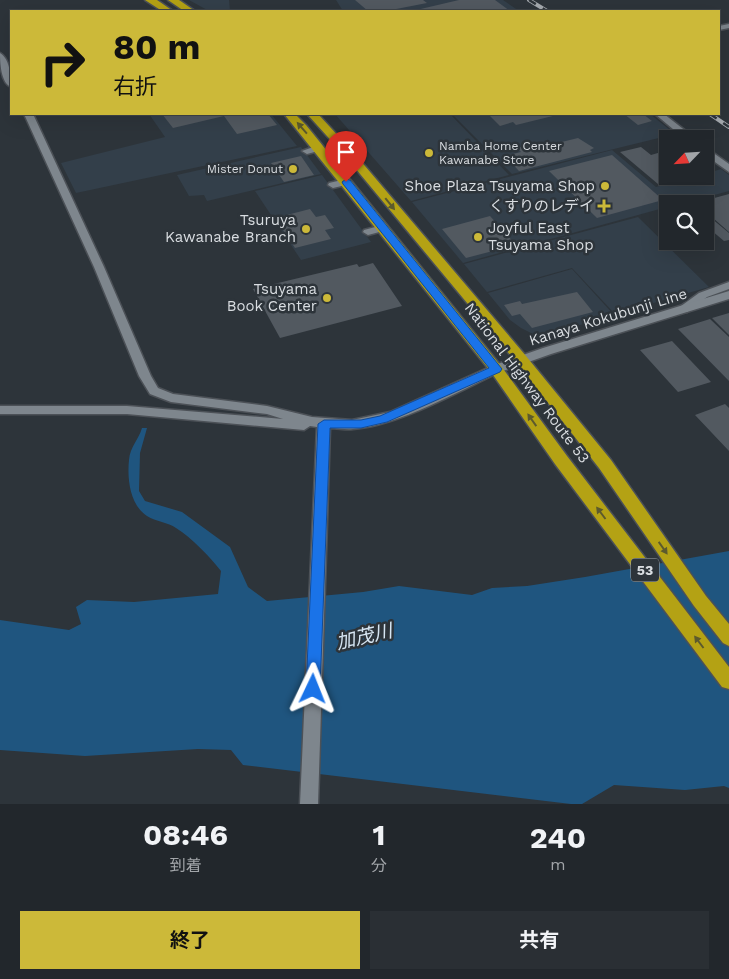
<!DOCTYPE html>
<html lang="ja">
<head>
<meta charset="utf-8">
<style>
	:root { --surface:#22272c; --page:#2a2f34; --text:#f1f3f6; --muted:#a2a5a9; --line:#3f4448; --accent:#ccb939 }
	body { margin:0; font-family:"Work Sans","Noto Sans JP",sans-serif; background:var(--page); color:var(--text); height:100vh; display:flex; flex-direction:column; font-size:19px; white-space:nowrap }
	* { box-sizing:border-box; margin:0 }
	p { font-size:16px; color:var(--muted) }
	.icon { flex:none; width:28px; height:28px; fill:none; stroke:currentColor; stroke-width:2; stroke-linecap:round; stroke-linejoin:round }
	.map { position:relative; height:804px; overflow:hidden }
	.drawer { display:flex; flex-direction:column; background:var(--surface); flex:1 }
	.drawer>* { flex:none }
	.hud { position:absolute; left:10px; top:10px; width:710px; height:105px; border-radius:0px; box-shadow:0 5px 20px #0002,0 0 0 1px var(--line); background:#ccb939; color:#111; overflow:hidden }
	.needle { width:32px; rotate:245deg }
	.buttons { position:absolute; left:659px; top:130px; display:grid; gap:10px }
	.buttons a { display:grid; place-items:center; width:55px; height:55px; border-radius:0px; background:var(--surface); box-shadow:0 5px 20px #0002,0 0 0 1px var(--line); font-size:25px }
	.pin { position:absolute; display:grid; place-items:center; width:42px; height:42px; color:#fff; margin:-51px -21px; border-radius:50% 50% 50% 0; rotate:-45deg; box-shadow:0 0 5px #0007 }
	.pin .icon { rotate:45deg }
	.me { position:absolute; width:55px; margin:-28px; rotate:2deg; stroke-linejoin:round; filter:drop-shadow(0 0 4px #0008) }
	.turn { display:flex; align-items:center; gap:18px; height:105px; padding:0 20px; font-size:22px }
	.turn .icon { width:65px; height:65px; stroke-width:2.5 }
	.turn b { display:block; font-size:35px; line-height:42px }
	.eta { display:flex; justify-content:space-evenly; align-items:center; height:85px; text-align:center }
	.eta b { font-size:30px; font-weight:700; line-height:35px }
	.primary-button { display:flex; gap:10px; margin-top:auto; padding:10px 20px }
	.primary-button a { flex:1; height:58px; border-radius:0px; background:var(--accent); color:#111; font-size:20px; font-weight:700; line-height:58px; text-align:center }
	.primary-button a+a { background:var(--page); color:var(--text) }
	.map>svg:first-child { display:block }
	.built { fill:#333f4a }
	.water { fill:#1f557f }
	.building { fill:#525960 }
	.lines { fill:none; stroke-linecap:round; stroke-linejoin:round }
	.lane-casing { stroke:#4c5157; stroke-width:3 }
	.street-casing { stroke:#4c5157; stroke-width:3 }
	.secondary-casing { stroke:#4c5157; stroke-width:3 }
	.highway-casing { stroke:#4c5157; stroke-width:3 }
	.lane { fill:#7e868d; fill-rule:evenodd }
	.street { fill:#7e868d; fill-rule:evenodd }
	.secondary { fill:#7e868d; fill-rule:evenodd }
	.highway { fill:#b4a214; fill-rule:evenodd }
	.rail-casing { stroke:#a5aaaf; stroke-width:4 }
	.rail { stroke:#2d343a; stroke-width:2.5; stroke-dasharray:8; stroke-linecap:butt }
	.oneway { fill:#5c5a2d }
	.route { fill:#1a73e8; stroke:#114b97 }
	.poi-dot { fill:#ccb939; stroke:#2d343a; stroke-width:2 }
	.labels { text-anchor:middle; stroke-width:5; stroke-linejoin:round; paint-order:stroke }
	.far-poi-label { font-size:12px; fill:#d9dde1; stroke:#2d343a; text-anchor:start }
	.shield { fill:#2d343a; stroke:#a5aaaf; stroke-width:1 }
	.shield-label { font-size:14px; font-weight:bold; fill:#d9dde1 }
	.poi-label { font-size:15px; fill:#d9dde1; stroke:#2d343a; text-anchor:end }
	.street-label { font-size:15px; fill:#d9dde1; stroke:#2d343a }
	.near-water-label { font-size:19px; font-style:italic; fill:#d6e5f2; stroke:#2d343a }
</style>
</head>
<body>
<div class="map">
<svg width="729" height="804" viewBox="0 0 729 804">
	<rect width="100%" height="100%" fill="#2d343a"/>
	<path class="built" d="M189,0h40l1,11h-21z
		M336,0h167l16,11h-176z
		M149,114h122l26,32 -221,47 -15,-30 104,-26z
		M335,114h115l59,61 -98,26z
		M452,114h198l25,20 -163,40z
		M301,147l20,27 -114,27 -3,-6 -15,1 -12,-21z
		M612,150l44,37 39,-11h10v-2l16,-5 8,6v16l-48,13h-13l-1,3 -204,56 -51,-61z
		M322,175l49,67 -70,18 -46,-69z
		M638,217l71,70 -94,27 -43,-46 -85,24 -23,-28z
		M572,269l42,46 -58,17 -23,2 -12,-6 -11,-8 -22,-27z"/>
	<path class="water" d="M142,428h5l-7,25 -1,38 6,10 37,11 48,35 18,40 19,14 96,-9 36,-6 73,9 20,-7 35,-2 58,-9 144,-26v237l-5,-2 -39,4 -71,-5 -32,19h-11l-328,-39 -12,-15 -33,-1 -113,7 -85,-6v-130l69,10 12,-6 -5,-17 11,-7 47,2 84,-8 3,-23c-13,-16 -28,-32 -45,-43 -8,-6 -20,-6 -29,-12 -17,-11 -20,-37 -18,-56 1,-13 10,-21 13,-32z"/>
	<path class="building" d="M355,0h68l4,3 -41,8h-18z
		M459,0h36l15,11h-98z
		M162,114h106l9,11 -40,9 -13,-18 -51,12z
		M488,114h73l-45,11 -3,-3 -13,4z
		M624,114h19l9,7 -14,4z
		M578,138l16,10 -4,2 2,2 -73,19 -14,-15 16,-4 -4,-4 17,-4 3,4z
		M641,147l10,8 17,-5v26l17,1 -27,7 -38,-32z
		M612,155l51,45 -66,18 -48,-47z
		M301,156l13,19 -30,7 -13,-19z
		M729,194v38l-24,-21v-7l-9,-1z
		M310,209l6,8 9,-2 9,13 -9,2 6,9 -36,9 -20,-30z
		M705,213l24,20v7l-5,1 -19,-16z
		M490,216l26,29 -50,13 -24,-29z
		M373,263l29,43 -122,32 -27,-49 104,-25 2,3z
		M577,292l16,20 -61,16 -12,-14 -8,2 -8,-11 16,-4 2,3z
		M729,313v22l-17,-17z
		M710,319l19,18v44l-51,-52z
		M672,341l39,41 -33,10 -38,-42z
		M725,404l4,4v43l-34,-36z"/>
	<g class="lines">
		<g class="lane-casing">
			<path id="lane" d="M319,145l5,3 -2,2 -15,4 -5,-3z
				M346,179l4,1v4l-17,4 -5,-3 1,-2z
				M383,225l4,1 1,2 -1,2 -19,5 -5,-3 1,-2z"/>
		</g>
		<g class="street-casing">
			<path id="street" d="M729,24v4l-10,2v-4z
				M0,53c10,6 11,23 11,34 -10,-4 -11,-24 -11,-34z
				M24,114h9l71,153 47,109 7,12 15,6 94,12 45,11 40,3 38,-8 102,-46 4,-1 6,4 -2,3c-41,19 -102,54 -147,57 -7,1 -15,-1 -23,-1l-12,376h-18l17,-377 -7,-1 -6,4 -177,-16h-127v-8h127l156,13 -16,-5 -96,-12 -21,-8 -11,-18 -45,-109z
				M655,114h9l32,25h-11z
				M705,147l24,17v8l-24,-17z
				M729,282v7l-22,8 -20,15h-8l-2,-3 22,-16z"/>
		</g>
		<g class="secondary-casing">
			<path id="secondary" d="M729,291v8l-178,55 -51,18 -4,1 -6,-4 2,-3 51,-18z"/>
		</g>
		<g class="highway-casing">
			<path id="highway" d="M145,0h12l16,11h-11z
				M168,0h11l16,11h-11z
				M284,114h11l11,11 195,241 66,90 162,211v22l-7,-2 -167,-223 -64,-92z
				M307,114h11l36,39 172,203 85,104 95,136 23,28v22l-6,-3 -29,-37 -95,-138 -83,-106 -170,-205z"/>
		</g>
		<use href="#lane" class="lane"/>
		<use href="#street" class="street"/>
		<use href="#secondary" class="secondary"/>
		<use href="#highway" class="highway"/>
		<g class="rail-casing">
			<path id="rail" d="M529,0l18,11
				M710,114l19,13"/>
		</g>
		<use href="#rail" class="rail"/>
	</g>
	<defs><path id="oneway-solid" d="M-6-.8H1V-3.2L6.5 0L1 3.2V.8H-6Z" transform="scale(1.25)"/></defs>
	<g class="oneway">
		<use href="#oneway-solid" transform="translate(302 128) rotate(-131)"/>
		<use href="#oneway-solid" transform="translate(390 204) rotate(51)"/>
		<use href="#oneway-solid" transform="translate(532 420) rotate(-125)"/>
		<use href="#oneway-solid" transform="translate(601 513) rotate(-127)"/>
		<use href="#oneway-solid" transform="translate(663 548) rotate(55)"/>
		<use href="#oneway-solid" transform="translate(699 642) rotate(-127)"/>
	</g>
	<path class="route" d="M346,179l4,1 152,189 -2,3 -113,50 -26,6h-31l-10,261 -2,5 -5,2 -5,-2 -2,-5 12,-265 6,-4h37l19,-4 109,-48 -146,-184 -1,-2z"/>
	<g class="poi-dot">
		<circle cx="429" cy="153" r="5"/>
		<circle cx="293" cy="169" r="5"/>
		<circle cx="605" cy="186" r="5"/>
		<path d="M601.5 198.5h5v5h5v5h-5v5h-5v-5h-5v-5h5z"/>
		<circle cx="306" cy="229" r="5"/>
		<circle cx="478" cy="237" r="5"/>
		<circle cx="327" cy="298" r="5"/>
	</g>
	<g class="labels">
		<g class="far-poi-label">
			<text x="439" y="150">Namba Home Center<tspan x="439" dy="14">Kawanabe Store</tspan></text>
			<text x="283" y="173" text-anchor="end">Mister Donut</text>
		</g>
		<rect class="shield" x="631" y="558.5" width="28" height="23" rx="4"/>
		<g class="shield-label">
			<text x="645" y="575">53</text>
		</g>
		<g class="poi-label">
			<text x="595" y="191">Shoe Plaza Tsuyama Shop</text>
			<text x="594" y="211">くすりのレデイ</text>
			<text x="296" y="225">Tsuruya<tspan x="296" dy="17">Kawanabe Branch</tspan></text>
			<text x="488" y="233" text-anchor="start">Joyful East<tspan x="488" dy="17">Tsuyama Shop</tspan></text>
			<text x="317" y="294">Tsuyama<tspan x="317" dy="17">Book Center</tspan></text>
		</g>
		<g class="street-label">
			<text transform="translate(608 317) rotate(-17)" y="5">Kanaya Kokubunji Line</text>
			<text transform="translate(527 383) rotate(53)" y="5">National Highway Route 53</text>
		</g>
		<g class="near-water-label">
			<text transform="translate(364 636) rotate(-13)" y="7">加茂川</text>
		</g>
	</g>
</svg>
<div class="buttons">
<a><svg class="needle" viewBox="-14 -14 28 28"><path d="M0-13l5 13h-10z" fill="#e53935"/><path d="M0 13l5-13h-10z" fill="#a2a5a9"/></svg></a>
<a><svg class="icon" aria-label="search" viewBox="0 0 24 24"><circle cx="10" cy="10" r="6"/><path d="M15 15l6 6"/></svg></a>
</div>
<div class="pin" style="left:346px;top:182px;background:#d93025"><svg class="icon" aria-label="arrive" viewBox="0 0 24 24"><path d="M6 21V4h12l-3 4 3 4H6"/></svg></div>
<svg class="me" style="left:313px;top:689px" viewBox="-20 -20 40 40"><path d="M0-17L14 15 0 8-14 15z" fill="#1a73e8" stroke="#fff" stroke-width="4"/></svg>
<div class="hud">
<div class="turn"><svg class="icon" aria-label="right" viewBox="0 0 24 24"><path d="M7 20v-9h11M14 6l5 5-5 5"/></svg><div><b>80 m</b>右折</div></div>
</div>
</div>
<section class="drawer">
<div class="eta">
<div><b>08:46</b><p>到着</p></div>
<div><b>1</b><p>分</p></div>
<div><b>240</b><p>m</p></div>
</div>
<div class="primary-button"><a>終了</a><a>共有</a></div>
</section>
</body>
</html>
